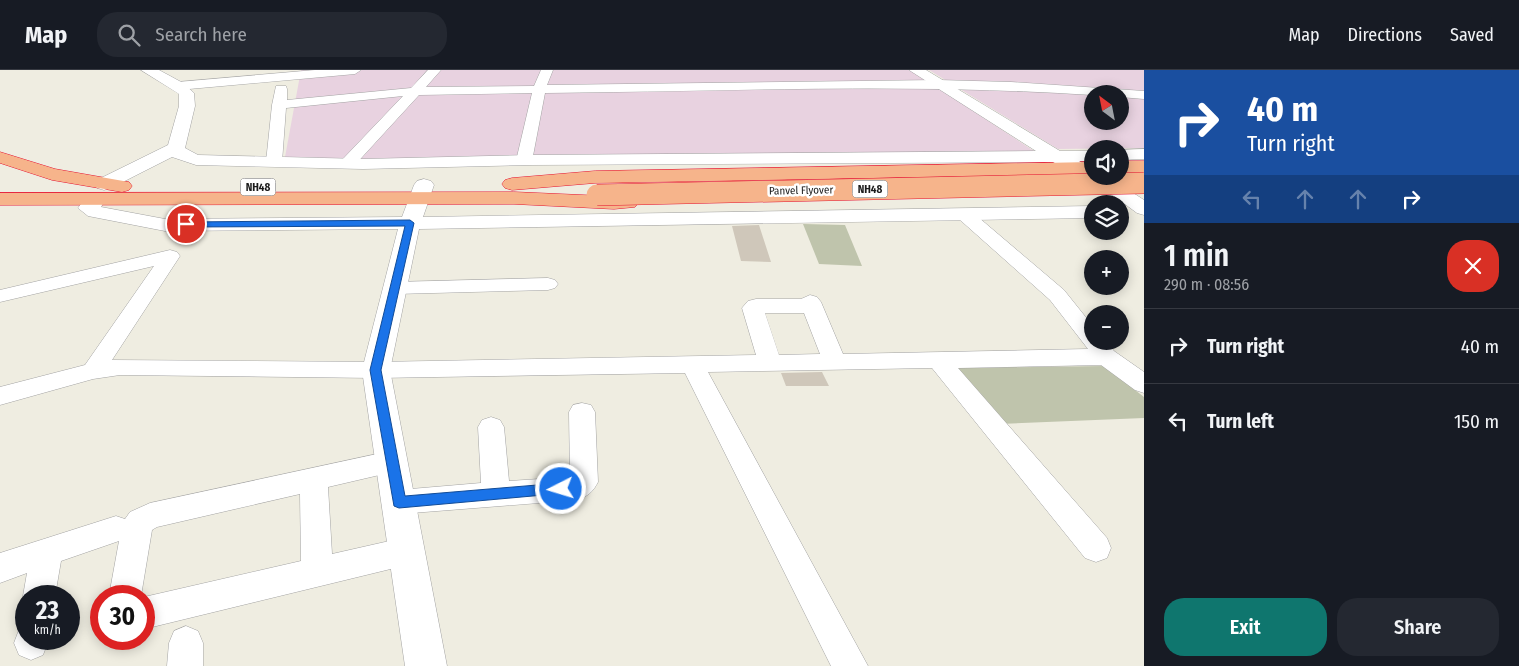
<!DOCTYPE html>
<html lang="en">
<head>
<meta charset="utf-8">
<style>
	:root { --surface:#171b24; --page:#242831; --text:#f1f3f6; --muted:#9ea1a6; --line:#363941; --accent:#0f766e }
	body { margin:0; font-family:"Fira Sans Condensed",sans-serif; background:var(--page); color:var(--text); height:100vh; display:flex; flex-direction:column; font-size:19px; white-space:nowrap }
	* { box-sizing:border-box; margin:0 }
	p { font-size:16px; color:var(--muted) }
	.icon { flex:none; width:28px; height:28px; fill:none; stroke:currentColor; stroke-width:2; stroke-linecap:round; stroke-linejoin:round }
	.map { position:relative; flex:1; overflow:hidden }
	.side { display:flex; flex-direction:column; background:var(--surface); width:375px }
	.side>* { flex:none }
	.top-card { background:#1a4fa0; color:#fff; overflow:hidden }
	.needle { width:32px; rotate:328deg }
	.fabs { position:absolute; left:1084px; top:15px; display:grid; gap:10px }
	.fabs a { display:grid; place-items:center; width:45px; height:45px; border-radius:50%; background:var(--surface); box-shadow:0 2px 12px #0003; font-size:25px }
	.speed { position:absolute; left:15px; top:515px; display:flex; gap:10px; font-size:25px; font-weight:700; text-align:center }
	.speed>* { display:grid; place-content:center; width:65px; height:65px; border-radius:50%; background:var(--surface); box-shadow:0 2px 12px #0003; line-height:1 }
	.speed small { font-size:12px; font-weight:400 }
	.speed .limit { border:8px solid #d22; background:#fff; color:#111 }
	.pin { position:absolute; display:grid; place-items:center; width:42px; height:42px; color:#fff; margin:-21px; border:2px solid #fff; border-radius:50%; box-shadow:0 1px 5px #0007 }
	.me { position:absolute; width:55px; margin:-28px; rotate:265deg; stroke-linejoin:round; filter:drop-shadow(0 0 4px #0008) }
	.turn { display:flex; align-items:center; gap:18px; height:105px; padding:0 20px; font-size:22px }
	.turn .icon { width:65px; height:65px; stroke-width:2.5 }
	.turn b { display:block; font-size:35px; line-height:42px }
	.lanes { display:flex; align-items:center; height:48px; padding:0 20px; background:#0003; justify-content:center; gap:25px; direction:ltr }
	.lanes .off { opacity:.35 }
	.round { display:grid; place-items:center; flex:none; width:52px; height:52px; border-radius:20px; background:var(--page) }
	.headline { display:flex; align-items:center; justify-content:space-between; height:85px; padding:0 20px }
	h1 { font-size:30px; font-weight:600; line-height:38px }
	.primary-button { display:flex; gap:10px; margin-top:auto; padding:10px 20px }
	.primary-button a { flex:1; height:58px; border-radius:20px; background:var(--accent); color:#fff; font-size:20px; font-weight:600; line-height:58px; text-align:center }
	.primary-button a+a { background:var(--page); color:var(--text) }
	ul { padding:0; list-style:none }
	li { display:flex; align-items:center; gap:15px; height:75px; padding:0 20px; border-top:1px solid var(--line) }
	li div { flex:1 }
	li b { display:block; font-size:19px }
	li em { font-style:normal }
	header { display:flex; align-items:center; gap:30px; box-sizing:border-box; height:70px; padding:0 25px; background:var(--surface); border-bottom:1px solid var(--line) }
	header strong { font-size:24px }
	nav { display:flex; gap:28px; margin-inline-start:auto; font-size:18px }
	.search { width:350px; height:45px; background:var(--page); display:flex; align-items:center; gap:12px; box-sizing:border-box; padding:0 18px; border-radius:20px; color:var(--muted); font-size:19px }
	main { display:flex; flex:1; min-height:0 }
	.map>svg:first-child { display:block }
	.industrial { fill:#e8d2e0; fill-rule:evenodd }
	.construction { fill:#bfc4ac }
	.building { fill:#cfc7ba }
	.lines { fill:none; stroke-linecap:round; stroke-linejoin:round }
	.minor-casing { stroke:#a3a3a3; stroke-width:1 }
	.tertiary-casing { stroke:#a3a3a3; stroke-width:1 }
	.trunk-casing { stroke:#e51533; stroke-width:1 }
	.minor { fill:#fff; fill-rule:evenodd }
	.tertiary { fill:#fff; fill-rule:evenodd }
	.trunk { fill:#f6b48b; fill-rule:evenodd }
	.trunk-bridge-casing { stroke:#e51533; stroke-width:22; stroke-linecap:butt }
	.trunk-bridge { stroke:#f6b48b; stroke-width:21 }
	.route { fill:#1a73e8; stroke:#114b97 }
	.labels { text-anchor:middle; stroke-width:5; stroke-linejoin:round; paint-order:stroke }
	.shield { fill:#fff; stroke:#606060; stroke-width:1 }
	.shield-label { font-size:11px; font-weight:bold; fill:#1c1c1c }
	.far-street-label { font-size:11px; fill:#1c1c1c; stroke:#fff }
</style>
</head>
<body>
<header>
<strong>Map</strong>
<div class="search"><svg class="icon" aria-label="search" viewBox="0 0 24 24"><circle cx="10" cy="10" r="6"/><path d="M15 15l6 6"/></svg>Search here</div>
<nav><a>Map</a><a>Directions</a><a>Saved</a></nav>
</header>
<main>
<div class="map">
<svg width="1144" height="596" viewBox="0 0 1144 596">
	<rect width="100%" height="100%" fill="#efede1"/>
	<path class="industrial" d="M301,0h610l123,81 -668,10 -81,-4z
		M929,0h215v78l-86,1zM1092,24h28v27h-28z"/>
	<path class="construction" d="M803,154l42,1 17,41 -43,-2z
		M1104,296l40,31v21l-145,6 -49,-56z"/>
	<path class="building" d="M759,155l12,37 -30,-1 -9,-35z
		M822,302l7,14h-43l-5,-13z"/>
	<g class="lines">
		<g class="minor-casing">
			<path id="minor" d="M315,0h46l-6,4 -177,16 -6,-4 6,-4z
				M428,0h13l-15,17 108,-1 7,-16h12l-6,15 391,-5 73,2 133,9v8l-24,-2v-3h-28v1c-182,-12 -365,-4 -547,-2l-13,68 -2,3h-12l-2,-3 16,-68 -113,2 -66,72h-12l-2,-3 2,-3 62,-65 -117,12 -4,54 -2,3h-12l-2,-3 6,-57 4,-19h10l1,3v11l124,-12z
				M965,140l6,1 93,79 28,35v16h14l8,10 30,21v21l-9,-3 -34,-25 -143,3 149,170 4,10 -4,10 -11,4 -11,-4 -153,-190 -224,4 160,294h-37l-146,-293 -309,5 -256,-3 -27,4 -93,26v-18l85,-22 69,-99 -154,36v-12l170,-40 7,2 3,4 -68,104 264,2 380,-7 -14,-47 6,-7 8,-2h45l9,-4 7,2 4,5 22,52 245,-5 -38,-49 -91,-81 -3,-4 3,-4zM765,243h39l16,41 -41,1z
				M548,208l7,2 3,4 -3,4 -7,2 -153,4 -7,-2 -3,-4 3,-4 7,-2z
				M582,333l9,2 4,7 3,70c-5,10 -10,14 -21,18l-178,14 -10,-3 -5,-9 5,-9 10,-3 82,-7 -3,-56 4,-7 9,-3 9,3 4,7 5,54 61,-4 -1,-65 4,-7z
				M391,381l10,3 4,8 -4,8 -73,17 4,67 75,-17 11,4 4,10 -4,10 -11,4 -263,64v-32l157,-36 -1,-67 -143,33 -5,3 -11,66h-32l10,-55 -58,20 -6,35h-29v8l-3,-8 4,-23 -27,10v-30l116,-37 9,3 5,-7 20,-9z
				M26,554v15h23l-6,16 -12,5 -12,-5 -5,-12 6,-16z
				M186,556l12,5 5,12v23h-36l2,-23 5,-12z"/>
		</g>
		<g class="tertiary-casing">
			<path id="tertiary" d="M141,0h18l24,13 11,10 1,13 -10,42 13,7 165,4 168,-4 505,-4 -127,-81h17l134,81h32v10h-13l13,8v7h15l37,24v15l-7,-2 -23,-17 -61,-34 -522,3 -168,4 -167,-4 -24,-8 -61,31 -7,2 -7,-2 -3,-4 3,-4 71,-35 11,-39v-12z
				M1144,79v10l-24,1v-10z
				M424,109l7,2 3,4 -11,32 669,-11v12l-673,11 -29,141 57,296h-42l-43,-296 36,-141 -233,2 -77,-15 -10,-8c7,-10 12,-15 24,-12l3,4 -4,7 64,12 237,-2 12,-32 3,-4z"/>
		</g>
		<g class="trunk-casing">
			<path id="trunk" d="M0,82l55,17 74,13 3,4 -3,4 -7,2 -70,-12 -52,-17z
				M1120,91h24v12h-24z
				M1092,92v12l-497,9 -83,7 -7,-2 -3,-4 3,-4 7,-2 83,-7z
				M514,122l114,5 7,2 3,4 -3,4 -21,2 -100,-5 -514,1v-12z"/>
		</g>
		<use href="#minor" class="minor"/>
		<use href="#tertiary" class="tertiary"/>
		<use href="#trunk" class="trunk"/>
		<g class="trunk-bridge-casing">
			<path id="trunk-bridge" d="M597,125l547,-12"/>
		</g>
		<use href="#trunk-bridge" class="trunk-bridge"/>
	</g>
	<path class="route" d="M410,150l4,3 -33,147 24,126 156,-13 5,2 2,4 -2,4 -167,15 -5,-2 -24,-136 35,-144 -219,1 -5,-3 5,-2z"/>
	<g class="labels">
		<g class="shield">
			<rect x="240.5" y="108.5" width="35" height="17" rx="4"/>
			<rect x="852.5" y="110.5" width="35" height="17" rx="4"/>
		</g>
		<g class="shield-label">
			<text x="258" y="121">NH48</text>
			<text x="870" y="123">NH48</text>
		</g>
		<g class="far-street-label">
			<text transform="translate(801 120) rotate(-1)" y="4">Panvel Flyover</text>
		</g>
	</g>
</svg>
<div class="fabs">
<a><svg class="needle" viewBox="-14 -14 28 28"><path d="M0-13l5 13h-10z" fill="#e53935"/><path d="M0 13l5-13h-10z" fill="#9ea1a6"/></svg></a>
<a><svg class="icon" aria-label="sound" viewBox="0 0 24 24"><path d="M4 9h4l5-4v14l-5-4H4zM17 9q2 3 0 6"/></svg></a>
<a><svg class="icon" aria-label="layers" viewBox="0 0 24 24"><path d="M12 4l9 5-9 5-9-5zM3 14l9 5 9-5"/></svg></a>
<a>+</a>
<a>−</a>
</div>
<div class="speed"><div>23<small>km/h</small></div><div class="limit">30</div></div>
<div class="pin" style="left:186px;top:154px;background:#d93025"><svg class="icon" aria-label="arrive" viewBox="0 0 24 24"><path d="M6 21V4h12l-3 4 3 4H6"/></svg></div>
<svg class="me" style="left:561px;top:419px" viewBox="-20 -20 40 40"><circle r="17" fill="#1a73e8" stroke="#fff" stroke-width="3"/><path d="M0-11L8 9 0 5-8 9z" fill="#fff"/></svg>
</div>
<section class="side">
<div class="top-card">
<div class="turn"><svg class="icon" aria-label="right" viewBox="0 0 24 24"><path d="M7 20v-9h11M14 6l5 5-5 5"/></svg><div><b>40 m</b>Turn right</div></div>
<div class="lanes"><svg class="icon off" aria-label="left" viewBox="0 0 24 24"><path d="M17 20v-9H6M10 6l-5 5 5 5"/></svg><svg class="icon off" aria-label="ahead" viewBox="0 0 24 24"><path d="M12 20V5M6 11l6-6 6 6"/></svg><svg class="icon off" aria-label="ahead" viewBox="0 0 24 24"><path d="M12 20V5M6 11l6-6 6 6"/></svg><svg class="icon" aria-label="right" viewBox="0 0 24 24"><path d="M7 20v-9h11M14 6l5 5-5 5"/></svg></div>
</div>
<div class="headline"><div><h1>1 min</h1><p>290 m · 08:56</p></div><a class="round" style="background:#d93025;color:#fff"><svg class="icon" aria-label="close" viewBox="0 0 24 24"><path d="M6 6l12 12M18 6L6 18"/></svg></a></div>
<ul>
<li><svg class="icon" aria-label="right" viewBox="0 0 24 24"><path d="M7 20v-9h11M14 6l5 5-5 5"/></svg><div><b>Turn right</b></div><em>40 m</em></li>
<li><svg class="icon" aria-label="left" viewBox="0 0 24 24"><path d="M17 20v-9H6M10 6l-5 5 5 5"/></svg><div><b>Turn left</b></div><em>150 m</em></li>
</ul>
<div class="primary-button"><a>Exit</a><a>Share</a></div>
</section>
</main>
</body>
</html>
